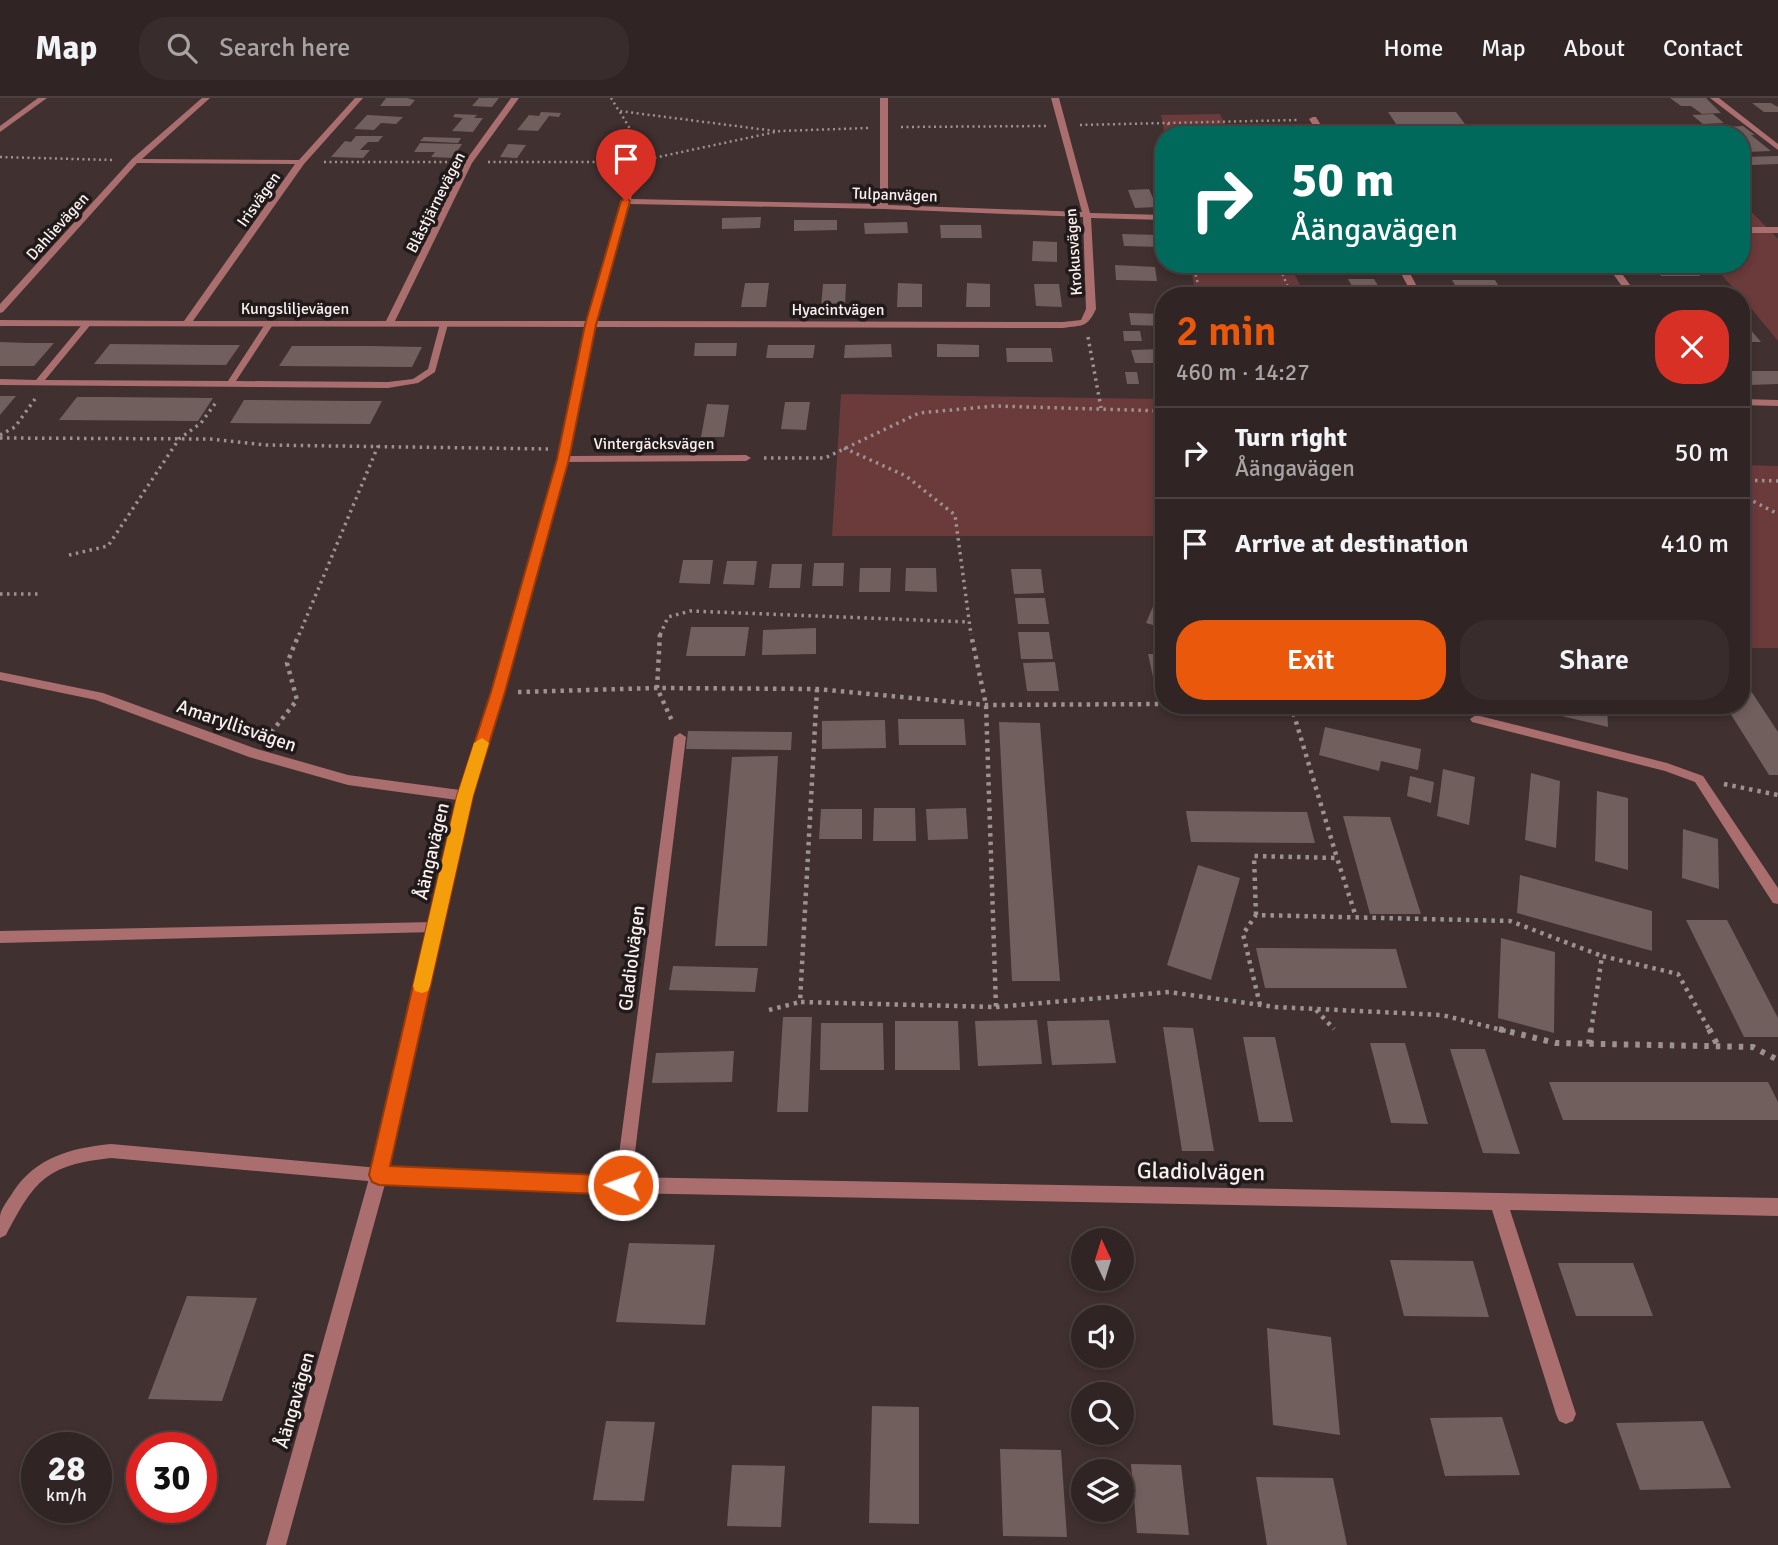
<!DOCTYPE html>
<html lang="en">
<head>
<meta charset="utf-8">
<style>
	:root { --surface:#302424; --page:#382c2c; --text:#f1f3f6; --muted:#a8a4a6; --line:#4b4141; --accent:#ea580c }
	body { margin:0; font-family:Signika,sans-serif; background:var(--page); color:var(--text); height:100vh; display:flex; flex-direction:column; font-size:26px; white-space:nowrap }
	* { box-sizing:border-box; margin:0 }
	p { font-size:23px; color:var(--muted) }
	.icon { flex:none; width:38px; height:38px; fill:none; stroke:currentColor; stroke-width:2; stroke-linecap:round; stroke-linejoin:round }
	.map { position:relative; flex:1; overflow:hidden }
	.sheet { position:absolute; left:1155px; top:189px; width:595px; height:427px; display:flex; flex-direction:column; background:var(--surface); border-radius:28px; box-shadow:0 4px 10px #0003,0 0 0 2px var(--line) }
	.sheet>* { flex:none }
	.hud { position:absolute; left:1155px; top:28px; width:595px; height:147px; border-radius:28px; box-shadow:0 4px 10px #0003,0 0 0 2px var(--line); background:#00695c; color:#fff; overflow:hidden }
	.needle { width:46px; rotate:356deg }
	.buttons { position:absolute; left:1071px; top:1130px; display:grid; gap:14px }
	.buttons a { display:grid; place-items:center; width:63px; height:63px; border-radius:50%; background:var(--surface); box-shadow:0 4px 10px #0003,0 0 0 2px var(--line); font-size:35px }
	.speed { position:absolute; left:21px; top:1334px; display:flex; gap:14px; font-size:35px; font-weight:700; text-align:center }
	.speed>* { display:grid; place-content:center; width:91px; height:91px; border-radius:50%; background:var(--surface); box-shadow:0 4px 10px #0003,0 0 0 2px var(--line); line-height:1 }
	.speed small { font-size:18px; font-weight:400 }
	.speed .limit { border:10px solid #d22; background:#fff; color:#111 }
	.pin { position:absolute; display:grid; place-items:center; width:60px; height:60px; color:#fff; margin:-72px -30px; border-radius:50% 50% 50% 0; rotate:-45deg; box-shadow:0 0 7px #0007 }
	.pin .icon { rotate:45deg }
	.me { position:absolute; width:77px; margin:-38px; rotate:272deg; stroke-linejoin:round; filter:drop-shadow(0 0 5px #0008) }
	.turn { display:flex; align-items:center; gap:24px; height:147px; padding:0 21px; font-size:32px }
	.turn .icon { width:91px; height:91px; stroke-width:2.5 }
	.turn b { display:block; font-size:49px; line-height:60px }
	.round { display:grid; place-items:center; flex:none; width:74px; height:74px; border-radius:28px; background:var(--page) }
	.head { display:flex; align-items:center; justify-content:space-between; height:119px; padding:0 21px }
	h1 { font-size:42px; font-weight:600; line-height:52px; color:var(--accent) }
	.action { display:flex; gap:14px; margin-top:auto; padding:14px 21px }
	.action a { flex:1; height:80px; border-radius:28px; background:var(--accent); color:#fff; font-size:28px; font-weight:600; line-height:80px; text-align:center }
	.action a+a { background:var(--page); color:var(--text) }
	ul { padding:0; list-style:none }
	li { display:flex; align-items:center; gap:21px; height:91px; padding:0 21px; border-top:2px solid var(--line) }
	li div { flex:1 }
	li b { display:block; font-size:26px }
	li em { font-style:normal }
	header { display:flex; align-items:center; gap:42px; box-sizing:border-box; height:98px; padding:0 35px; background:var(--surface); border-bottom:2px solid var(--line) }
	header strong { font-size:33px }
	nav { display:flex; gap:38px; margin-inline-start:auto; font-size:24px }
	.search { width:490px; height:63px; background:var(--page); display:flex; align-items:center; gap:18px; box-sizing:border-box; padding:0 24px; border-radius:28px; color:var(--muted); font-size:26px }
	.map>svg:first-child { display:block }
	.green { fill:#6b3a3b }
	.building { fill:#715f5e }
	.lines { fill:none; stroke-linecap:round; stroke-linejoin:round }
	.path-far3 { stroke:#9e9191; stroke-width:2.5; stroke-dasharray:2 3.5; stroke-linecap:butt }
	.path-far2 { stroke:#9e9191; stroke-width:3.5; stroke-dasharray:2.5 4.5; stroke-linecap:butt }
	.path-far1 { stroke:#9e9191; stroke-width:4.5; stroke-dasharray:3.5 5; stroke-linecap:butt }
	.path { stroke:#9e9191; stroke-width:6; stroke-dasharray:4.5 7; stroke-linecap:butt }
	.service { fill:#aa6e6e; fill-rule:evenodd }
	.minor { fill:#aa6e6e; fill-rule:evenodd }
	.route { fill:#ea580c; stroke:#983908; stroke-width:2 }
	.slow { fill:#f59e0b }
	.labels { text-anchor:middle; stroke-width:7; stroke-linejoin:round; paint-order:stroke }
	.far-street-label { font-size:16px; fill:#faefef; stroke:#211a1a }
	.street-label { font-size:19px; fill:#faefef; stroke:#211a1a }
	.near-street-label { font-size:23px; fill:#faefef; stroke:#211a1a }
</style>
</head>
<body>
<header>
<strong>Map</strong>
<div class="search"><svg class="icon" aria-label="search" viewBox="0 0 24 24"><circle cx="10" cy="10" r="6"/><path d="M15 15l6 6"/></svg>Search here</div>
<nav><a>Home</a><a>Map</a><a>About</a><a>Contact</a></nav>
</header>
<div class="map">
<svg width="1778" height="1447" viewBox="0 0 1778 1447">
	<rect width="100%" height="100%" fill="#403030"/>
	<path class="green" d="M1220,16l10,21h-65l-4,-20z
		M1741,103l37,38v102l-37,-45 -30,-32h30z
		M1190,166h100l15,32h-109z
		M841,296l323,5v137h-332z
		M1741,367l37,1v182h-37z"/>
	<path class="building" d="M386,0h21l8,2 -5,6h-30z
		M479,0h20l-7,9 -20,-1z
		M1670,0h36l15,15 -19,1 -11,-8h-10z
		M1752,5h19l7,4v5h-14z
		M541,14l20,1 -2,4 -10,-1 -11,15 -21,-1 12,-15 10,1z
		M1388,14h68l9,12h-20l9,11h-20l-8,-11h-30z
		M455,16l22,1 -3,3h9l-10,14 -21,-1 11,-13 -10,-1z
		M1713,16l11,9 -21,1 -11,-9z
		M367,17l36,2 -7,7 -15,-1 -7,7 -20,-1z
		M1496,27l27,9v1h-46z
		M1743,28l12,9h-4l20,16 -24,1 -6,-5v-12h-25l-9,-7z
		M356,38h27l-5,6h-10l-8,8h10l-7,8 -32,-1 14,-16 6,1z
		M424,39l37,1 -3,5 -38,-2z
		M420,45l42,1 -9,14 -22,-1 4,-5h-21z
		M508,46l18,1 -9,13 -17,-1z
		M1778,58v8l-26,1 -10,-8z
		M1149,91l8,18 -22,1 -7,-18z
		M761,119l-1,11 -38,1v-11z
		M794,122h43v10l-43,1z
		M907,124l1,11 -43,1 -1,-11z
		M940,127h41l1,13h-41z
		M1122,136l37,1 2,12 -37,-1z
		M1033,143l24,1v20l-25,-1z
		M1550,166h28l6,10 -29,-1z
		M1666,166h24l10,12h-39l-5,-7h14z
		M1115,167l40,2 2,14 -41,-1z
		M1348,181h26l10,17h-49l-4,-7 22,-1z
		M1452,182h43l9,14h-44z
		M745,185h24l-3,24h-25z
		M898,185l24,1v23h-25z
		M967,185l23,1v23h-24z
		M823,186h23l-1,23h-24z
		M1034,186h25l3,23 -26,-1z
		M1538,189h55l6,9h-55z
		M1677,194h43l3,4h-43z
		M1129,215l35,1v12l-33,-1z
		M1750,231l11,13h-20v-12z
		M1123,233h17l2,10h-18z
		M0,244l27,1h27l-20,23h-34z
		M695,245h42l-1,13h-42z
		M110,246l104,1h26l-14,20 -132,-1z
		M891,246l1,13 -48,1 1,-13z
		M937,246l42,1v12h-42z
		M768,247h47l-2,13h-47z
		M292,248h78l52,1 -10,20 -133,-1z
		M1006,250h45l2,14h-46z
		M1164,251v14h-29l-4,-13z
		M1741,273h37v13l-29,1z
		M1125,274h12l2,12h-12z
		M0,298h16l-16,19z
		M77,299h27l109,1 -15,23 -139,-1z
		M244,302l110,1h28l-12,23 -140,-1z
		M785,304h25l-4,28 -25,-1z
		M707,306l22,1 -5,32h-23z
		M683,462h30l-3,24 -31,-1z
		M727,463h30l-3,24 -31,-1z
		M814,465h30l-1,23h-31z
		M772,466h30l-2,24h-31z
		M860,470h31l-1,24h-31z
		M906,470h30l1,24 -32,-1z
		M1011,471h30l3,24 -30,1z
		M1164,482v48l-18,-5z
		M1015,500h30l4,26h-31z
		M691,529h58l-4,29h-59z
		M816,530v26l-54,1 1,-25z
		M1018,534h31l4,27h-32z
		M1148,556h16v32h-9z
		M1055,564l4,29h-32l-4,-28z
		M1741,593h10l27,41v43h-9l-44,-70h16z
		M1520,607h87l1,22 -88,-21z
		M898,621h66l2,26h-67z
		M885,622l1,28 -64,1v-28z
		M999,624l41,1 20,258h-48z
		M1325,629l96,22 -3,21 -37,-9 -2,10 -60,-16z
		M688,633l104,1 -1,18 -105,-1z
		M778,658l-11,190h-52l17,-189z
		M1443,671l32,8 -6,48 -32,-9z
		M1531,675l29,8 -4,67 -31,-8z
		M1410,678l24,6 -3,21 -24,-7z
		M1597,693l31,7v72l-33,-9z
		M874,710h41l1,33h-43z
		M966,710l2,31 -40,1 -2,-31z
		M821,711h41v30h-43z
		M1186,713l121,1 8,31 -124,-1z
		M1343,718l47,1 31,97h-51z
		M1683,731l35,10 1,50 -37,-11z
		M1198,767l42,13 -29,102 -44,-15z
		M1520,777l132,36v40l-135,-38z
		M1686,822h41l51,98v19h-34z
		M1501,840l54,14 -1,81 -56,-15z
		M1256,850l140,1 11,39h-142z
		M673,868l85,2 -3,24 -86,-2z
		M783,919h29l-4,95h-31z
		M1037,922l5,44 -64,2 -3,-45z
		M1109,922l7,43 -64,2 -5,-44z
		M895,923h63l2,49h-65z
		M821,925h62l1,47h-64z
		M1163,929l30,1 21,123h-32z
		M1243,939h32l18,85h-34z
		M1370,945h35l23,81 -37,-1z
		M1450,951h35l35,105 -37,-1z
		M734,953l-2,31 -80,1 4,-30z
		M1549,984h219l10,20v18h-215z
		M629,1145l86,2 -10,80 -89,-3z
		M1390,1162l83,1 16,56 -85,-1z
		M1558,1165h75l20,53h-77z
		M187,1198l70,2 -35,103 -74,-2z
		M1267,1230l64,9 9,98 -67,-10z
		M872,1308l47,1v117l-50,-1z
		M1502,1319l18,58 -75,1 -15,-58z
		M606,1323l49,1 -11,79 -51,-1z
		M1703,1323l28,67 -91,2 -24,-67z
		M1000,1351l61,1 6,87 -64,-1z
		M1131,1366l50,1 8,70 -52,-2z
		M732,1367l53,1 -4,61 -54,-1z
		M1256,1379l77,1 14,67h-80z"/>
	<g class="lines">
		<path class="path-far3" d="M611,0l8,13 156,20
			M620,14l26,44
			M1168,25l3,12
			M1080,27l219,-5
			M901,29l146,-1
			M0,59l113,3
			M649,61l131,-28 88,-3
			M324,64h127
			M488,64h131
			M1193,166l8,32
			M1278,166l14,32"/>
		<path class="path-far2" d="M1088,239l13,71
			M0,337l15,-8 20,-28
			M0,340l210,1 56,6 282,4
			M844,350l62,28 49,39 16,120
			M764,360h61l94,-45 76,-7 169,5
			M1741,382l37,1
			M1741,397l37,19
			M69,457l39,-9 71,-107 22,-16 16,-22
			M0,496h39
			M299,537l79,-189
			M660,537l8,-18 22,-6 278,11"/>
		<path class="path-far1" d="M660,536l-3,54 16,35
			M817,591l-17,313 196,5 -10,-302 -15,-71
			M518,594l139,-4 160,1 169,16 178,-1
			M1291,607l46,153
			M1332,607l129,5
			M266,641l31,-39 -10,-37 12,-29
			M1724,686l54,11
			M1256,817l-2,-59 83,2 19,59
			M1260,907l-17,-71 13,-19 254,6 92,35
			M996,909l173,-15 106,15 167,8 64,16
			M769,912l31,-8
			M1316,912l18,19
			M1591,933l11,-75 76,18 32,57"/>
		<path class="path" d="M1499,931l57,14 197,4 25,13
			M1709,931l9,17
			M1589,946l2,-15"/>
		<path class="service" d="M1400,33l3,2 -1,1 -63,1 3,-2z
			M85,223l7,2 -47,57 183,1 39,-60h3l4,2 -38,58 152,1 25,-3 15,-10 12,-45 4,-2 4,2 -13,48 -17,11 -30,5 -388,-3v-6l36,1z
			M1476,617l191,48 36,13 75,112v16l-5,-1 -78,-121 -30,-11 -193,-49 -2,-3z
			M680,635l6,4 -55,448 -3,5 -5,2 -5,-2 -3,-5 59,-448z
			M435,824l5,1 2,4 -2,4 -5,1 -435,11v-12z
			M111,1046l268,24 5,2 3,5 -3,5 -5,2 -268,-24c-65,7 -76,22 -105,77l-6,3c0,-7 0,-15 0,-22 1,-8 9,-17 13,-24 23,-35 58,-44 98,-48z"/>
		<path class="minor" d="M38,0h9l-47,34v-6z
			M202,0h8l-68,61 157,1 56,-62h8l-59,66 -111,157h193l78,-158 47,-65h8l-47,65 -77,158h192l45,-153 4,-2 4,2 -9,31 249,5v-106h8v107l194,7 -31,-114h8l31,115 74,2v5l-73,-2 5,91c-9,19 -13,16 -33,19l-468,-1 -26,129 177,-1 5,3 -5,3 -179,1 -63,230 -32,104 -83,371 234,10 1155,21v18l-268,-6 66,204 -3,7 -7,3 -7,-3 -3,-7 -64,-204 -869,-17 -238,-9 -99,361h-20l104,-370 87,-375 -109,-15 -99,-28 -153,-57 -96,-20v-8l103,21 154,56 91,26 112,15 32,-98 66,-233 28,-132 -586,-1v-6l184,1 111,-157 -158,-1 -134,149 -3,1v-9l132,-145zM630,106l254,5 199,8 3,92 -5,11 -18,2 -466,-1z
			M1710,0h9l59,46v6z
			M1313,19h3l11,18h-8l-10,-16z
			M1741,129h37v6h-37z
			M1396,166h9l17,32h-9z
			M1606,166h9l23,32h-9z
			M1741,301l37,1v6l-37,-1z"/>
	</g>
	<path class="route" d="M626,100l4,3 -34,124 -27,134 -64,233 -32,104 -83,370 233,10 7,3 3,6 -3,7 -7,3 -244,-10 -7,-3 -3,-7 88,-379 34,-104 66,-233 28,-134 36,-124z"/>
	<path class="slow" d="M482,640l7,5 -16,53 -43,190 -2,5 -6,2 -7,-2 -2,-5 44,-190 17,-53z"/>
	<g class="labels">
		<g class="far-street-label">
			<text transform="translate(895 96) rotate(2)" y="6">Tulpanvägen</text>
			<text transform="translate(258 101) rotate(-55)" y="6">Irisvägen</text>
			<text transform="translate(435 104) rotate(-63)" y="6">Blåstjärnevägen</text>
			<text transform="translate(57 128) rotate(-48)" y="6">Dahlievägen</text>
			<text transform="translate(1073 154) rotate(-94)" y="6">Krokusvägen</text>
			<text x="295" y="216">Kungsliljevägen</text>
			<text x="838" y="217">Hyacintvägen</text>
			<text x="654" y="351">Vintergäcksvägen</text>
		</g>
		<g class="street-label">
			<text transform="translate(237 627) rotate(19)" y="7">Amaryllisvägen</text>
			<text transform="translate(431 753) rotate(-77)" y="7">Åängavägen</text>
			<text transform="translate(631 860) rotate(-83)" y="7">Gladiolvägen</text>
			<text transform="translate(294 1302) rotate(-74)" y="7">Åängavägen</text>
		</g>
		<g class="near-street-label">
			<text transform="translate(1201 1073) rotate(1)" y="8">Gladiolvägen</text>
		</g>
	</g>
</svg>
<div class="buttons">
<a><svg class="needle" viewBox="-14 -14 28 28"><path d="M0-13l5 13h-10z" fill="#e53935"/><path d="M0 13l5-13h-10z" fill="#a8a4a6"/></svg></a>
<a><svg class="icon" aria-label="sound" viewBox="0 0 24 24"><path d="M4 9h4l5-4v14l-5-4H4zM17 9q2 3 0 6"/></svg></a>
<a><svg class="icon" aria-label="search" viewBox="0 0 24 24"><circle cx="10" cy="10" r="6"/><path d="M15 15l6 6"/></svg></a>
<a><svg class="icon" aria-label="layers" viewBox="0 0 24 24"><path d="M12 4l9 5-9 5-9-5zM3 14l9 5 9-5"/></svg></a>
</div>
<div class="speed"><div>28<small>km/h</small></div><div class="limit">30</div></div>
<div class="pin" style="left:626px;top:103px;background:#d93025"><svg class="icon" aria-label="arrive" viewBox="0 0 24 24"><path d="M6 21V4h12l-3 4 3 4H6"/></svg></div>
<svg class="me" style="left:623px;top:1087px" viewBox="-20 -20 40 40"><circle r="17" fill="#ea580c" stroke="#fff" stroke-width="3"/><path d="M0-11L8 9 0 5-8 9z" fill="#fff"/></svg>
<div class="hud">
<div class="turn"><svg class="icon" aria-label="right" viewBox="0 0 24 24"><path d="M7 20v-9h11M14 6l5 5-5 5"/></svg><div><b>50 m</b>Åängavägen</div></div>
</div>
<section class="sheet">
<div class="head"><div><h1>2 min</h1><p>460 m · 14:27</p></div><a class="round" style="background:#d93025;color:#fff"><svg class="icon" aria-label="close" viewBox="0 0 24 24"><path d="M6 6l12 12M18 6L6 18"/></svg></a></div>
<ul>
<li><svg class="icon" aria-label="right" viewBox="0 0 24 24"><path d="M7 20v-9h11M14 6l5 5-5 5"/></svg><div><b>Turn right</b><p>Åängavägen</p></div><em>50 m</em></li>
<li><svg class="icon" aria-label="arrive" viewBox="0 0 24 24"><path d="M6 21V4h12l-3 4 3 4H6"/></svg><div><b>Arrive at destination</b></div><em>410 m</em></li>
</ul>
<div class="action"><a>Exit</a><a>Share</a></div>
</section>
</div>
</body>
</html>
